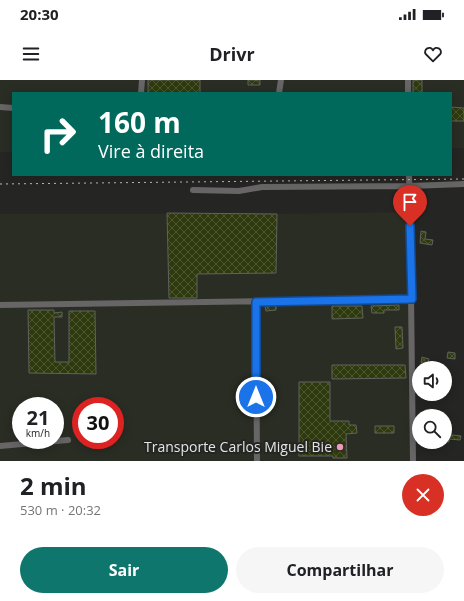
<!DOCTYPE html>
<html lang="pt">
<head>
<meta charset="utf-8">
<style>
	:root { --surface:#fff; --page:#f6f6f6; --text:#202124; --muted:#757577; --accent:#0f766e }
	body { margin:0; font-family:"Open Sans",sans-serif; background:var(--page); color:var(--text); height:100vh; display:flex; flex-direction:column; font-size:15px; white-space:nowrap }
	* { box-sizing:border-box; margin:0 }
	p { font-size:13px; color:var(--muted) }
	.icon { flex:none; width:22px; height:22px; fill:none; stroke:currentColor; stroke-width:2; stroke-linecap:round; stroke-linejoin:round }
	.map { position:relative; height:381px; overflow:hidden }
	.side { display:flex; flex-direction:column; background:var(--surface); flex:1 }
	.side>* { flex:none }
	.guide { position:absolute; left:12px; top:12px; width:440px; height:84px; border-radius:0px; box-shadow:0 2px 10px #0003; background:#00695c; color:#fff; overflow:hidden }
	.fabs { position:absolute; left:412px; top:281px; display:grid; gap:8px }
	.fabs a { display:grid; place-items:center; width:40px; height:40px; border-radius:50%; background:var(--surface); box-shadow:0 2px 10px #0003; font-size:20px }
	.speed { position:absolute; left:12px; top:317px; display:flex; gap:8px; font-size:20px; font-weight:700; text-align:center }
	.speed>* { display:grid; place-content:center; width:52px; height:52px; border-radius:50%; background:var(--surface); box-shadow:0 2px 10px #0003; line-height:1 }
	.speed small { font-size:10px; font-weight:400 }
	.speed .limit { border:6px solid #d22; background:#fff; color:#111 }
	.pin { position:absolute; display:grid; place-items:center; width:34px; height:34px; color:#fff; margin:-41px -17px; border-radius:50% 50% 50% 0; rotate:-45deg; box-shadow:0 0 4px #0007 }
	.pin .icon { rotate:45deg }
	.me { position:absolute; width:44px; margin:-22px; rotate:0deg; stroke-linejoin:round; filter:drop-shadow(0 0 3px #0008) }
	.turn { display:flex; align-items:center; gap:14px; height:84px; padding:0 20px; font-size:18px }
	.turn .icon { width:52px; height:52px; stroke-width:2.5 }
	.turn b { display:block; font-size:28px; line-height:34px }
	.round { display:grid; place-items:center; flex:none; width:42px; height:42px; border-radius:21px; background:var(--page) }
	.overview { display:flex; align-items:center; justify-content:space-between; height:68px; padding:0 20px }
	h1 { font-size:24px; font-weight:700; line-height:30px }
	.button { display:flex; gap:8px; margin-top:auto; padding:8px 20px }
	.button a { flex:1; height:46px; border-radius:24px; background:var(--accent); color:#fff; font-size:16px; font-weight:700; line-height:46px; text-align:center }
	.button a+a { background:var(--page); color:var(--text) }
	.status { display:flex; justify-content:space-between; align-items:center; height:28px; padding:0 20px; background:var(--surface); direction:ltr }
	.status svg { height:11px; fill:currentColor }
	header { display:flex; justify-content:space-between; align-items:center; height:52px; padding:0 20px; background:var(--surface); font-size:18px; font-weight:700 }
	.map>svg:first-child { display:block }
	.built { fill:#2a2d24; fill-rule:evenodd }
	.building { fill:url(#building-cross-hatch); stroke:#60625e }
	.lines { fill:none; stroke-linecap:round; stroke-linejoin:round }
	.minor { stroke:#676565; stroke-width:6 }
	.rail { stroke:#bdbebc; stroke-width:1; stroke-dasharray:2 4; stroke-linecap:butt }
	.route-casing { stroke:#114b97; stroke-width:10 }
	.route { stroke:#1a73e8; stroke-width:7 }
	.poi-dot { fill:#ef9ab8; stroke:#252623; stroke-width:1.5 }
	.labels { text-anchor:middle; stroke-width:4; stroke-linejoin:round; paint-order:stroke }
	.poi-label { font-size:14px; fill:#e4e5e3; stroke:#252623; text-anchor:end }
</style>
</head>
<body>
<div class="status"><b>20:30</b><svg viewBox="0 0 49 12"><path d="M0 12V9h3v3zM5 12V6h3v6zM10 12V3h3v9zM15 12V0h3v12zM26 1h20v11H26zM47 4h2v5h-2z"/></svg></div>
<header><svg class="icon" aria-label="menu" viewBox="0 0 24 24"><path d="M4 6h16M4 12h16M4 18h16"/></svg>Drivr<svg class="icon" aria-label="heart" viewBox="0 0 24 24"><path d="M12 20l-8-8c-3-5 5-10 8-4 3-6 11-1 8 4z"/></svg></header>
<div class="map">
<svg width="464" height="381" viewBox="0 0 464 381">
	<defs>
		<pattern id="building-cross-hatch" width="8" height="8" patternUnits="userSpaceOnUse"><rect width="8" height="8" fill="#2e3a0e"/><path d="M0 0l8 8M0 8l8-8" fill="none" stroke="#4c5631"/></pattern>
	</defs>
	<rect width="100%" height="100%" fill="#252623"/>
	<path class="built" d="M0,0h464v68h-13v-55h-438v59h-13z
		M410,132l3,249h-413v-247h277zM21,326h34v34h-34zM81,326h34v34h-34z"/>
	<path class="building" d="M148,0h52v13h-52z
		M248,0h12v5h-12z
		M413,0h9v13h-9z
		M451,27l13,1v13h-13z
		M419,114l1,5h-1l1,7 -2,1v1l-4,1v-6h2l-1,-8z
		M167,133l110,1 -1,59 -79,1v24h-28z
		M421,151l5,1 -1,7 8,1 -1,5 -12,-2z
		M276,225v5l-10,1 -1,-5z
		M399,225v5h-15v3h-12l-1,-7z
		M332,226h30l1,12 -31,1z
		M28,230h26v3l8,-1v5h-8l1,45h14v-51h26l1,63 -67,-1z
		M395,247h7l1,21 -7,1z
		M448,272l7,1v6l-8,-1z
		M422,277l7,2 -1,4h-7z
		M332,285h73l1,13 -74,1z
		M299,302h31v39h19v4h7l1,8 -11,1 1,24h-14v-2h-34z
		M431,329l2,7h-7l-1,-6z
		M375,346h19v7h-19z
		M445,354l16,2 -1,4 -11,-1v3h-4z"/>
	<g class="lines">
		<path class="minor" d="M408,0v13
			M141,13l1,-13
			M279,13l2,-13
			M0,27l13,1
			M409,95l1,37 3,249
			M193,110l46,1 23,-4 147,-1 55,-2
			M256,222l1,159
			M0,225l412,-6
			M0,366l68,-6"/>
		<path class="rail" d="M0,104l464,-5"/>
	</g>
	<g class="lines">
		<g class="route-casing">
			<path id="route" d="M256,317v-95l156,-3 -2,-73"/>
		</g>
		<use href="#route" class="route"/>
	</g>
	<circle class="poi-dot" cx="340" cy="367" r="4"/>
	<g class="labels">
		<g class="poi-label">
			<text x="332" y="372">Transporte Carlos Miguel Bie</text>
		</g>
	</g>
</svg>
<div class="fabs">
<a><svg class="icon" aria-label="sound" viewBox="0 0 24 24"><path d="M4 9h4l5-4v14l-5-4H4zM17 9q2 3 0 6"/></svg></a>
<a><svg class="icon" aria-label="search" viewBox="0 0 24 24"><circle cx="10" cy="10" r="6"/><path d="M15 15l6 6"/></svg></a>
</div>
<div class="speed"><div>21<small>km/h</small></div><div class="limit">30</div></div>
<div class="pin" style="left:410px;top:146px;background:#d93025"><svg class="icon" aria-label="arrive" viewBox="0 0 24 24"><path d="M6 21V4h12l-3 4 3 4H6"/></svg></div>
<svg class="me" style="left:256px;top:317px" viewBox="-20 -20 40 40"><circle r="17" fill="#1a73e8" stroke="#fff" stroke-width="3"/><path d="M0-11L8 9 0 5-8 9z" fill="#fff"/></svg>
<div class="guide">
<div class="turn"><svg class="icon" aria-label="right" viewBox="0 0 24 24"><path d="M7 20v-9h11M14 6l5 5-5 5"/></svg><div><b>160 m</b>Vire à direita</div></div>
</div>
</div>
<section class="side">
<div class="overview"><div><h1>2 min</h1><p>530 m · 20:32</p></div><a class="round" style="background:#d93025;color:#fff"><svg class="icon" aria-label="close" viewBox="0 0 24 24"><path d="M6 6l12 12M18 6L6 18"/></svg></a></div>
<div class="button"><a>Sair</a><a>Compartilhar</a></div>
</section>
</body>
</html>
